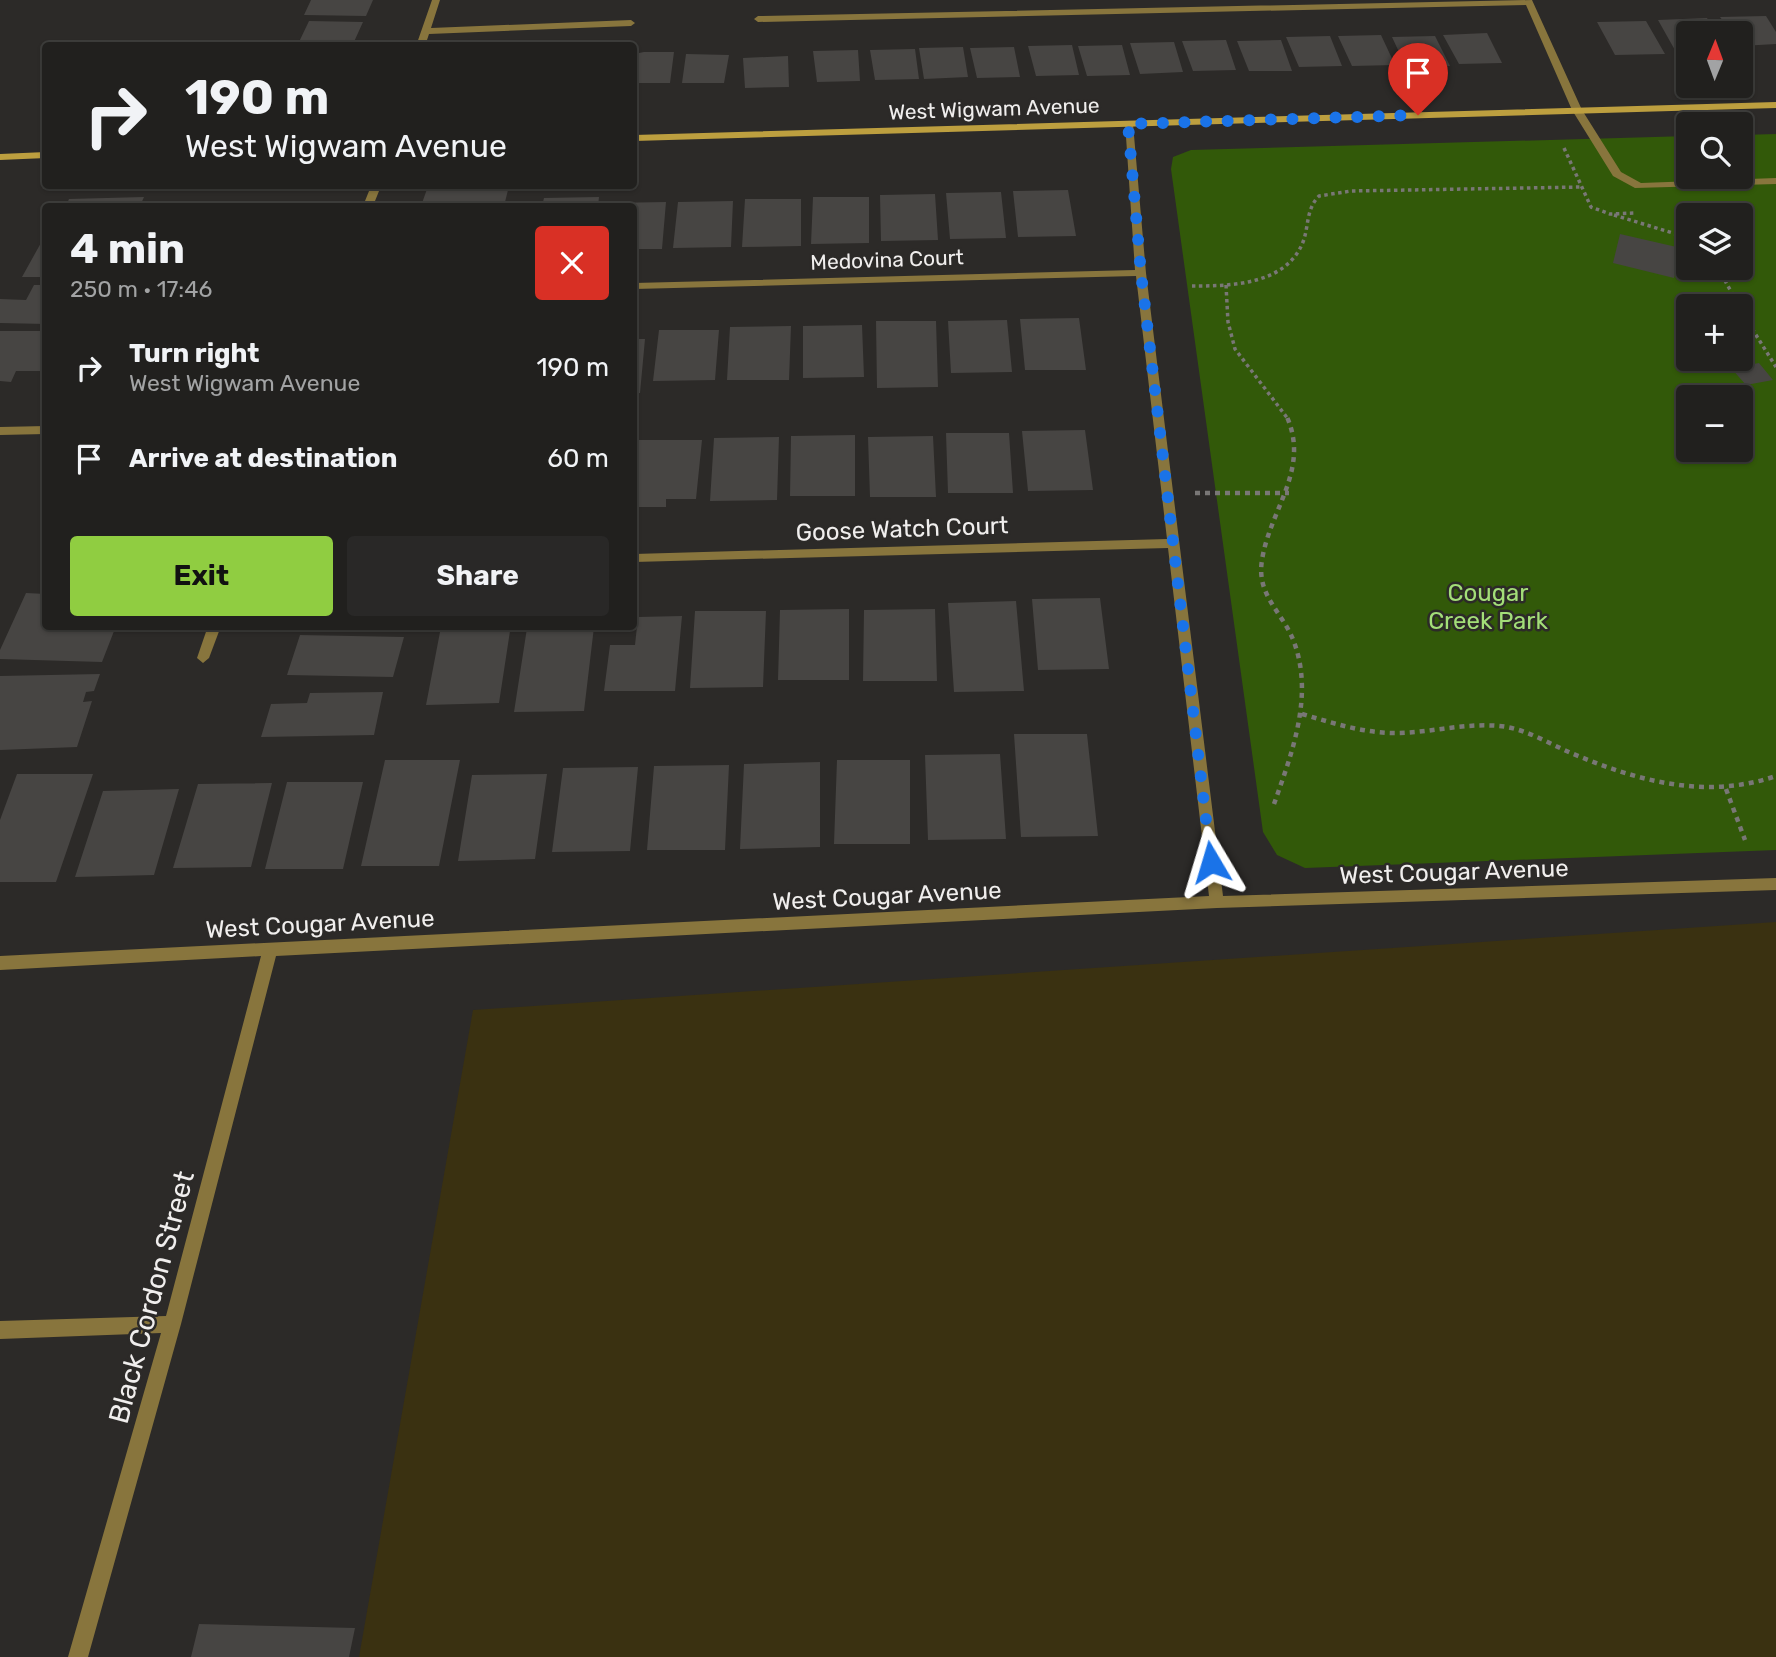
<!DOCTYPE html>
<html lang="en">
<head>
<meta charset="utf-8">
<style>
	:root { --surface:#21201e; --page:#292827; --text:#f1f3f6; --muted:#a2a3a4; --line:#3e3e3c; --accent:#90cd41 }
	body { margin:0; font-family:Rubik,sans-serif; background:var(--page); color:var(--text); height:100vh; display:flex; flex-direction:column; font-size:26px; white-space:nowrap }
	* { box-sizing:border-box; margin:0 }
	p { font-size:23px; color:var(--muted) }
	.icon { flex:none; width:38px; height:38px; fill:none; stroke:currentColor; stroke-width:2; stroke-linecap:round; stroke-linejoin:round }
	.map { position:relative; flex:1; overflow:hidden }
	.side { position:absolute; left:42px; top:203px; width:595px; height:427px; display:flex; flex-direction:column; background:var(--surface); border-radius:7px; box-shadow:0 2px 5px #0004,0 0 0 2px var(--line) }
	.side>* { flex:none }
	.top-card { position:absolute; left:42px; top:42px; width:595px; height:147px; border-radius:7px; box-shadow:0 2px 5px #0004,0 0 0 2px var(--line); background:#21201e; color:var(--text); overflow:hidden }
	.needle { width:46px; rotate:1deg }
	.controls { position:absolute; left:1676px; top:21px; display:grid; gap:14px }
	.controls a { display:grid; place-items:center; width:77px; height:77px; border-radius:7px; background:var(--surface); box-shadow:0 2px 5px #0004,0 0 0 2px var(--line); font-size:35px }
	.pin { position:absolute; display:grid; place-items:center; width:60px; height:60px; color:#fff; margin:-72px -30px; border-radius:50% 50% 50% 0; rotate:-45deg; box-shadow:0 0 7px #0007 }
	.pin .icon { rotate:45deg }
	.me { position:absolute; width:77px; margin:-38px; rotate:353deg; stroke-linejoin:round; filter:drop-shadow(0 0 5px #0008) }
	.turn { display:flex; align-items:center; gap:24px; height:147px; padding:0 28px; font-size:32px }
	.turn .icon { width:91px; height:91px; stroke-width:2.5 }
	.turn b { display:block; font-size:49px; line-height:60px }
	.round { display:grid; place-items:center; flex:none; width:74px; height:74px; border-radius:7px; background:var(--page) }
	.overview { display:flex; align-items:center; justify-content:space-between; height:119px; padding:0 28px }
	h1 { font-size:42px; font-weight:700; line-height:52px }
	.cta { display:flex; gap:14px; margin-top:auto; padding:14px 28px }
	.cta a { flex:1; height:80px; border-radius:7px; background:var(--accent); color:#111; font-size:28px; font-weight:700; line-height:80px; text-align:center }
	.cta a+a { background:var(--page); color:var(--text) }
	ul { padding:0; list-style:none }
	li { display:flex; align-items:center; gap:21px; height:91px; padding:0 28px }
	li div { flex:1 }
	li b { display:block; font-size:26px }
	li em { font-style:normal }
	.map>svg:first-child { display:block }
	.green { fill:#325909; fill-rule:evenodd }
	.sand { fill:#3a3111 }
	.building { fill:#474543 }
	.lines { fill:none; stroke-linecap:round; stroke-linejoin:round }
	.path-far1 { stroke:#797776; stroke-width:3.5; stroke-dasharray:3.5 3.5; stroke-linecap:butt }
	.path { stroke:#797776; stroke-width:4.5; stroke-dasharray:5 5; stroke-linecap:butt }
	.lane { fill:#88753d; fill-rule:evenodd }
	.street { fill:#88753d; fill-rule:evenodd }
	.secondary { fill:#bd9f3f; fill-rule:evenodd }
	.route { stroke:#1a73e8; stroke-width:12; stroke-dasharray:0 21.6 }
	.labels { text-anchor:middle; stroke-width:5; stroke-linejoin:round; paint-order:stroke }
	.far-street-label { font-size:21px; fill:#f0eeed; stroke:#2c2a28 }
	.street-label { font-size:24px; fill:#f0eeed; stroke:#2c2a28 }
	.park-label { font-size:24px; fill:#a3de78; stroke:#2c2a28 }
	.near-street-label { font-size:28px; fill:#f0eeed; stroke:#2c2a28 }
</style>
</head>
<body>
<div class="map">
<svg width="1776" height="1657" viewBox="0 0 1776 1657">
	<rect width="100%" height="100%" fill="#2c2a28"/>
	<path class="green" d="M1776,134v716l-471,18 -28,-13 -14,-23 -92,-663 2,-12 18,-7 498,-14v41h52v-42zM1689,215h52v53h-52zM1689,306h52v53h-52zM1689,397h52v53h-52z"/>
	<path class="sand" d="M1776,922v735h-1417l114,-647z"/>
	<path class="building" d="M311,0h62l-7,16 -62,-1z
		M1766,16l10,16v12l-35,2v-13h-9l-12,-16z
		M1707,18l8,15h-26v19h-13l-18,-32z
		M309,21l54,1 -10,22h-55z
		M1646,21l19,33 -50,1 -18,-33z
		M1487,33l15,30 -43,1 -16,-29z
		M1381,35l14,30 -43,1 -14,-30z
		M1330,36l12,30 -43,1 -13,-30z
		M1435,36l15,30 -44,1 -14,-30z
		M1226,40l10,30 -43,1 -11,-30z
		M1281,40l11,31h-43l-12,-30z
		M1174,42l9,30 -43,2 -10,-31z
		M1072,45l7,30 -43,1 -8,-30z
		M1122,45l8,30 -43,1 -9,-30z
		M963,47l5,30 -44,2 -5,-31z
		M1014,47l6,30 -43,1 -7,-30z
		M915,49l4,30 -44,1 -5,-30z
		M858,50l2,31 -43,1 -4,-31z
		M644,52h30l-4,31h-36v-29z
		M686,54l43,1 -5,28h-42z
		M788,56l1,31 -44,1 -2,-30z
		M427,189l81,1 -4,16h-83z
		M1068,190l8,46 -58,1 -5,-46z
		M1001,192l5,46 -56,1 -4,-46z
		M935,194l3,46 -57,1 -1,-46z
		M144,197l-4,9h-74l3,-7z
		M599,197l-1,9h-56l2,-8z
		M813,197h56v46l-58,1z
		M745,199h56v47l-59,1z
		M733,201l-2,46 -58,1 5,-46z
		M666,202l-4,47h-28v-43h-24v-3z
		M1620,234l61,14 -7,30 -61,-15z
		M42,241h4v36h-24z
		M34,285h12v39l-46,-1v-24l26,1z
		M1079,318l7,52h-61l-5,-51z
		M1007,320l5,52 -61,1 -3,-52z
		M876,321h60l2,66 -61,1z
		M862,325l2,52 -61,1v-52z
		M791,326l-2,54h-62l3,-53z
		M659,330h60l-4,50 -62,1z
		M0,331h46v40h-30l-5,11 -11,-1z
		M634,339h11l-5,54h-6z
		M1759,363l14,17 -27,5 -15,-17z
		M1085,430l8,60 -65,1 -6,-60z
		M946,433h63l4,60h-65z
		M855,435v61h-65l1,-60z
		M933,436l3,61h-66l-2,-60z
		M779,437l-2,63 -67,1 4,-63z
		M638,440h64l-6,59h-30v8h-32z
		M26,593l20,1v32h70l-14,36 -102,-3v-9z
		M1100,598l9,71 -71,1 -6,-71z
		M1016,601l8,90 -70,1 -6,-89z
		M849,609v71h-71l2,-70z
		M935,609l2,72h-74l1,-71z
		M695,611h71l-3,76 -73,1z
		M682,616l-7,75h-71l6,-46h25l3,-28z
		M594,627l-10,84 -70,1 13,-84z
		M510,631l-11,72 -73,2 14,-73z
		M300,635l104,2 -11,40 -106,-2z
		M100,674l-6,17 -8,1 -3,10 9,-1 -15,46 -77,3v-74z
		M383,692l-9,43 -113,2 10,-33 36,-1 3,-10z
		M1014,734h73l11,102 -77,1z
		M1000,754l6,85 -78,1 -3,-85z
		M385,760h75l-21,106h-78z
		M837,760h73v84h-76z
		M820,762v85l-80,2 4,-85z
		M729,765l-4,85h-78l7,-84z
		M638,767l-8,84 -78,1 11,-84z
		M17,774h76l-37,108h-56v-62z
		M547,774l-12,85 -77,2 14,-86z
		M287,782h76l-20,87h-78z
		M272,783l-21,84 -78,1 25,-84z
		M179,789l-25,86 -79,2 28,-86z
		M199,1624l156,4 -6,29h-158z"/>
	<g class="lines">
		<path class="path-far1" d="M1564,148l27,59 19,7 26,-1
			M1614,215l75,23
			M1718,268l21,38
			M1226,285l2,37 7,27 53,70
			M1192,286c39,0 94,-1 111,-44 6,-16 3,-33 16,-46l32,-5 231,-4
			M1741,311l35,56"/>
		<path class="path" d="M1195,493h94
			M1302,714c31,9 61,19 93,19 37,0 75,-12 112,-6 22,4 43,17 64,26 67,28 134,47 205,23
			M1726,789l19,51
			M1274,804c18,-51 40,-108 20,-162 -11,-30 -38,-46 -32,-82 8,-51 48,-90 25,-143"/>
		<path class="lane" d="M1577,107l5,3 39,62 20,11 135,-5v6l-141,4 -22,-12 -41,-66z"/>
		<path class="street" d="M432,0h8l-9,28 200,-8 4,3 -4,3 -202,8 -4,12h-9z
			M1532,0l50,110 -2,2 -8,-2 -46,-105 -768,17 -4,-3 4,-3z
			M1125,122l8,2 13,149 77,623 553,-18v12l-559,18 -941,48 -95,368 -93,333h-20l93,-324 -161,6v-18l166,-5 95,-360 -261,14v-14l1209,-60 -41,-348 -534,14v-8l533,-15 -31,-263 -502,13v-6l501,-13z
			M371,186h10l-8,20h-10z
			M46,426v8l-46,1v-8z
			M208,626h13l-12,32 -6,5 -6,-5z"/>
		<path class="secondary" d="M1776,102v6l-1142,33v-6z
			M46,152v6l-46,2v-6z"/>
	</g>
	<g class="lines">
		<path class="route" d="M1211,862l-70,-589 -13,-149 290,-9"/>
	</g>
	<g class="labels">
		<g class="far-street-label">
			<text transform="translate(994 109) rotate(-2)" y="7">West Wigwam Avenue</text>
			<text transform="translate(887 260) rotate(-2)" y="7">Medovina Court</text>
		</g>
		<g class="street-label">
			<text transform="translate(902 529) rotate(-2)" y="8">Goose Watch Court</text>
			<text transform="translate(1454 872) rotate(-2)" y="8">West Cougar Avenue</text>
			<text transform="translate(887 896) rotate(-3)" y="8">West Cougar Avenue</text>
			<text transform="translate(320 924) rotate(-3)" y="8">West Cougar Avenue</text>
		</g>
		<g class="park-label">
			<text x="1488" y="601">Cougar<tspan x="1488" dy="28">Creek Park</tspan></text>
		</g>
		<g class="near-street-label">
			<text transform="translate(151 1297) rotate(-75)" y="10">Black Cordon Street</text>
		</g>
	</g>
</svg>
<div class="controls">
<a><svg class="needle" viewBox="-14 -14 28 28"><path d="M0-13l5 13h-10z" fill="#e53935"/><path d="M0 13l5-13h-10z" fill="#a2a3a4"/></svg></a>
<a><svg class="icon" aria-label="search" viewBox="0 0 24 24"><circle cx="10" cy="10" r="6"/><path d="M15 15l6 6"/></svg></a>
<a><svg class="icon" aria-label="layers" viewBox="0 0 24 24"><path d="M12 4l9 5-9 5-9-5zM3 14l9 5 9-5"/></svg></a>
<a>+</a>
<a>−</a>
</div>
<div class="pin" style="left:1418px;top:115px;background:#d93025"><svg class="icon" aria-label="arrive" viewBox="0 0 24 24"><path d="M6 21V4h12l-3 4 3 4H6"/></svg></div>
<svg class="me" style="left:1211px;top:862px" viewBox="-20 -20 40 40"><path d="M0-17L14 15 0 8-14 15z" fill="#1a73e8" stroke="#fff" stroke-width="4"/></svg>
<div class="top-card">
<div class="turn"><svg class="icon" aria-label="right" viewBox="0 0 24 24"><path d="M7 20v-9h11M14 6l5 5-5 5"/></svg><div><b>190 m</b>West Wigwam Avenue</div></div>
</div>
<section class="side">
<div class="overview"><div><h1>4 min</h1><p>250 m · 17:46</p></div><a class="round" style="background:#d93025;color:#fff"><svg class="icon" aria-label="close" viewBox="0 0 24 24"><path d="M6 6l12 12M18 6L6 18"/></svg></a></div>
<ul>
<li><svg class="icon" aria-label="right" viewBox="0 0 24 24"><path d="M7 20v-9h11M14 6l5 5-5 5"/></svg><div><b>Turn right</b><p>West Wigwam Avenue</p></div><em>190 m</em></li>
<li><svg class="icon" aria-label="arrive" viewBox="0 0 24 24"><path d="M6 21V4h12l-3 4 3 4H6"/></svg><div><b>Arrive at destination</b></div><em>60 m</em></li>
</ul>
<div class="cta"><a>Exit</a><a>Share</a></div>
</section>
</div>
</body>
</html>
